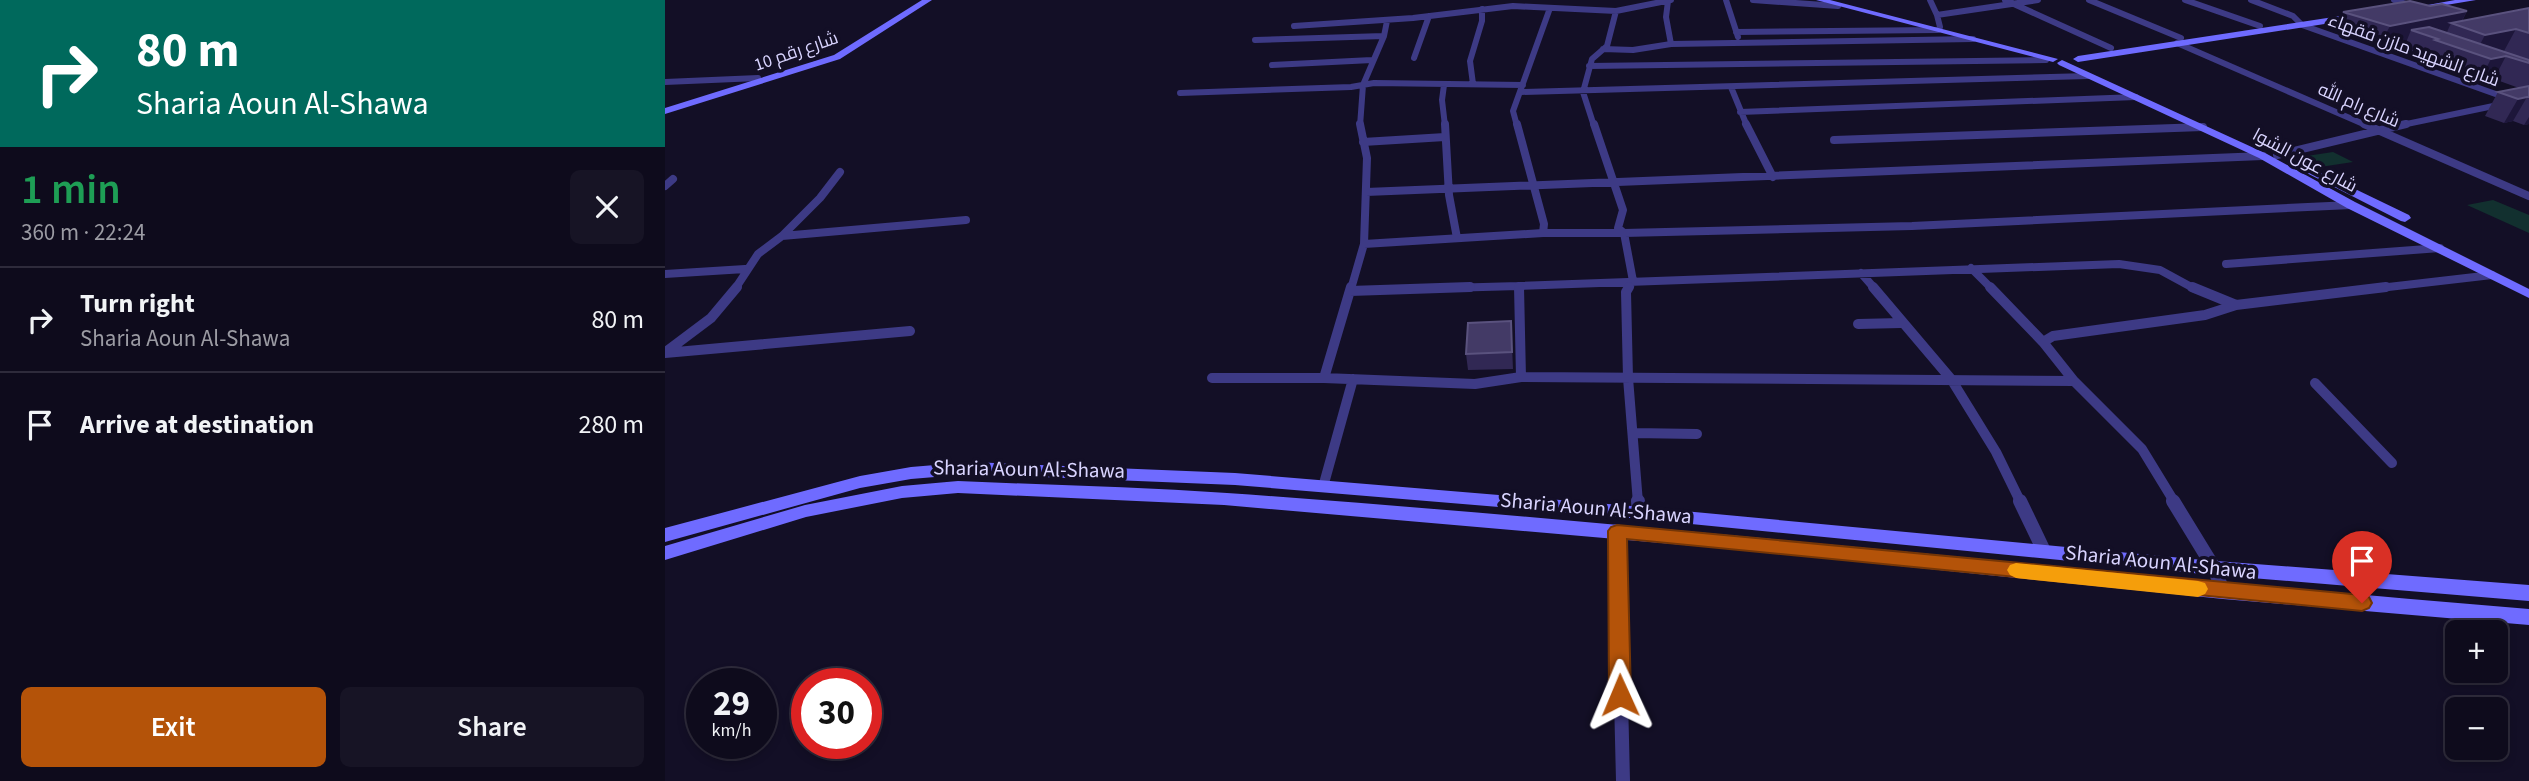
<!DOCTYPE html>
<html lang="en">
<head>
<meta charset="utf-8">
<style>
	:root { --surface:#0e0b1c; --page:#171425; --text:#f1f3f6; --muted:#9b9ba3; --line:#2e2b3b; --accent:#b45309 }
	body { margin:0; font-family:"Source Sans 3",Cairo,sans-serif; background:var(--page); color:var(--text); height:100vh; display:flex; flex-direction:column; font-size:26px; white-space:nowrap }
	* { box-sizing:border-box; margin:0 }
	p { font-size:23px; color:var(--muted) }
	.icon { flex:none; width:38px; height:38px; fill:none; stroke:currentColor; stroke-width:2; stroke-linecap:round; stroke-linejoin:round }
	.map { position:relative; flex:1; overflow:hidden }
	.drawer { display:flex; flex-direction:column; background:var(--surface); width:665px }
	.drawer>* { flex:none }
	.hud { background:#00695c; color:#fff; overflow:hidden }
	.tools { position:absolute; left:1780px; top:620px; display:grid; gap:14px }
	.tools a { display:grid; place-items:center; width:63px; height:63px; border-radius:10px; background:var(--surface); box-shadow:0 4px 10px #0003,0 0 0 2px var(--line); font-size:35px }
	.speed { position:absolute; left:21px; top:668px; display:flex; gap:14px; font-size:35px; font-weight:700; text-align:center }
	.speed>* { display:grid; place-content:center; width:91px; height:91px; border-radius:50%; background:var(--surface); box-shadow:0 4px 10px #0003,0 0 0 2px var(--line); line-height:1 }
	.speed small { font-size:18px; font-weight:400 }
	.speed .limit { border:10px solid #d22; background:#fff; color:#111 }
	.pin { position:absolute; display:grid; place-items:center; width:60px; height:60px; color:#fff; margin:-72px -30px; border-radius:50% 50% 50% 0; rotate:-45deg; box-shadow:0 0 7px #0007 }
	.pin .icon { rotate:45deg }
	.me { position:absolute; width:77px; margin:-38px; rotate:359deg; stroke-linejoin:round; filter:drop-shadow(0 0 5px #0008) }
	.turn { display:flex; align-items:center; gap:24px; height:147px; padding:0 21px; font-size:32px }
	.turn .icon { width:91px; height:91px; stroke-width:2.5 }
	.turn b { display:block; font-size:49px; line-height:60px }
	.round { display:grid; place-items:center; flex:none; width:74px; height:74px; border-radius:10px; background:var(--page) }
	.overview { display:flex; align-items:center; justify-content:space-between; height:119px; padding:0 21px }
	h1 { font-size:42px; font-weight:600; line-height:52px; color:#1e9e55 }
	.button { display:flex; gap:14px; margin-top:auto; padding:14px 21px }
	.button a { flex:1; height:80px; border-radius:10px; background:var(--accent); color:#fff; font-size:28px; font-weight:600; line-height:80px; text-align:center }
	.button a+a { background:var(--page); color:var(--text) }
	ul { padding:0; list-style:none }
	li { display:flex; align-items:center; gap:21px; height:105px; padding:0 21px; border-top:2px solid var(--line) }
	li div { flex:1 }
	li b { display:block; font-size:26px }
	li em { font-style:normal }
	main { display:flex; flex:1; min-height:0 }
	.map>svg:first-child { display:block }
	.green { fill:#12302f }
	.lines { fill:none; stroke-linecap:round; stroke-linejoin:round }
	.minor-far3 { stroke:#3d3a85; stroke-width:6 }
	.minor-far2 { stroke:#3d3a85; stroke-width:8 }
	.minor-far1 { stroke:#3d3a85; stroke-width:10 }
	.minor { stroke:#3d3a85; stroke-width:14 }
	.secondary { fill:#6f6bff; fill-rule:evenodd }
	.wall { fill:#312854 }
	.shaded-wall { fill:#1d163a }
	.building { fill:#433a66; stroke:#5a527e; stroke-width:2 }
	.route { fill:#b45309; stroke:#753606; stroke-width:2 }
	.slow { fill:#f59e0b }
	.labels { text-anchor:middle; stroke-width:7; stroke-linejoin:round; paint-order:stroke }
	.far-street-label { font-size:18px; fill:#d9d4ff; stroke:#130f26 }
	.street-label { font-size:21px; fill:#d9d4ff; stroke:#130f26 }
</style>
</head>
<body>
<main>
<section class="drawer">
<div class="hud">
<div class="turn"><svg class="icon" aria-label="right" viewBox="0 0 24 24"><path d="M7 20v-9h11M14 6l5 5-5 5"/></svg><div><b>80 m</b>Sharia Aoun Al-Shawa</div></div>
</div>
<div class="overview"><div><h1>1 min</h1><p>360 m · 22:24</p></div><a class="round"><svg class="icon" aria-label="close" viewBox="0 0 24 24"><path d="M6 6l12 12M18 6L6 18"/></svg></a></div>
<ul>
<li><svg class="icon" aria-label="right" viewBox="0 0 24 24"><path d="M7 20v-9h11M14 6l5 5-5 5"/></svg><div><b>Turn right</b><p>Sharia Aoun Al-Shawa</p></div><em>80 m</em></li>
<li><svg class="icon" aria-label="arrive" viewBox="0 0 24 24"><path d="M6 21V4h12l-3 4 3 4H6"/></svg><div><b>Arrive at destination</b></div><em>280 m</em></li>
</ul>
<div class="button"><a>Exit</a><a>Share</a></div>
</section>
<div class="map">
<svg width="1864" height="781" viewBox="0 0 1864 781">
	<rect width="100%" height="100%" fill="#130f26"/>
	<path class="green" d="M1668,152l20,10 -33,5 -20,-10z
		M1828,200l36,15v18l-62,-28z"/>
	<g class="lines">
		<path class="minor-far3" d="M1061,0l12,37
			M1088,0l85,6
			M1265,0l7,15
			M1340,0l106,48
			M1424,0l92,38
			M1520,0l75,26
			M1586,0l42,16 9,9 227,81
			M1729,0l21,7
			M1003,1l-2,16 5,27
			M629,26l119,-8 100,-12 103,5 55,-11
			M1275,27l-3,-12 101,-15
			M1071,32l202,-2
			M590,40l129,-4
			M1512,43l191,83
			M938,49l30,1 38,-6 302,-5
			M1718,50l35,-7
			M749,58l15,-42
			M607,65l100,-5
			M924,66l457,-6
			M0,82l93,-4
			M808,84l-3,-23 12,-40v-12
			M779,85l-2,15 3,26
			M1066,87l16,39
			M856,92l567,-16
			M515,93l171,-6 23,-4 149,2
			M1075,112l396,-15
			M695,126l3,-41 21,-49 3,-15
			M852,126l-4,-15 37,-103
			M929,126l-11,-34 9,-33 15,-13 9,-35
			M1732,126l106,-22"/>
		<path class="minor-far2" d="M780,124l4,71 8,43
			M852,124l27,100 -1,9
			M1081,124l27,53
			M1699,124l165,72
			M1169,140l369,-13
			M698,142l82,-5
			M1612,155l129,-31
			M175,172l-20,26 -38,38 184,-16
			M0,186l8,-7
			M701,192l897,-36
			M699,244l179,-11h81l-6,-5 5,-18 -29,-86
			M1561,264l214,-16
			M1306,268l21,21
			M1196,273l14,16
			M0,274l80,-5
			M70,289l23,-35 24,-18
			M686,289l13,-45 3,-86 -7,-34
			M745,289l109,-3
			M854,289v-3l600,-22 41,6 35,19
			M963,289l5,-8 -9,-48 288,-7 439,-21
			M1706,289l121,-14"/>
		<path class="minor-far1" d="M854,287l2,90
			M964,287l-3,5 2,86 10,125
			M1208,287l78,92 45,73 25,51
			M1325,287l53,55 31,39 68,68 33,54
			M1527,287l44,18
			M685,291l120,-4
			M1193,324l43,-1
			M1378,342l10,-6 152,-21 31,-10 150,-18
			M2,351l44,-33 26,-31
			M0,353l245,-22
			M547,378h112l151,6 46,-7 553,4
			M659,378l27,-91
			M1650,383l77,80
			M969,433l63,1
			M658,487l30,-108"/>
		<path class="minor" d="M973,501l1,12
			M1355,501l24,50
			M1508,501l41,67 9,23
			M952,531l6,250"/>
		<path class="secondary" d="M257,0h10l-92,59 -175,55v-6l169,-53z
			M1151,0h14l228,59 -5,3z
			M1790,0h21l-66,11 -4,-2z
			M1695,13l4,3 -1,2 -285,44 -5,-3 5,-3z
			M1397,60l205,94 88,48 174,87v9l-182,-90 -88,-50 -200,-93 -2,-2z
			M1632,161l112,54 2,3 -6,4 -4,-1 -108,-55v-4z
			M306,462l264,11 385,32 583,55 326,25v16l-326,-27 -583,-57 -385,-32 -264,-11 -60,5 -51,9 -195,54v-14l195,-52 51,-9z
			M293,481c90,4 180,6 269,12 435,31 868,80 1302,116v16l-306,-26 -470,-48 -529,-46 -266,-12 -56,5 -96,19 -141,43v-14l140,-41 97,-19z"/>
	</g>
	<path class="wall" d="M1864,8v116l-5,1 -11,-4 -9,2 -19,-7 13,-24 21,-4 -25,-9 -15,3 -55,-20v-1l-23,-9 6,-12 -27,5 -45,-14 8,-19 124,-1 -5,10z
		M846,321l2,48 -45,1 -2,-16z"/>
	<path class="shaded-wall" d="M1802,11l-8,15 -8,-3 -4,9 -20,4 -16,-6 -4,10 -27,5 10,-19z
		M1851,29l-12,22 -23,5 -6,-2 10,-19z
		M1841,56l-12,23 -15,3 12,-23z
		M1862,97l-14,24 -9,2 14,-24z
		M1864,117v7l-5,1z"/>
	<path class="building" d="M1745,1l20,5 12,-2 25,7 -77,15 -47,-14z
		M1864,8v25l-13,-4 -31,6 -34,-12z
		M1764,27l100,33v3l-23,-7 -15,3 -56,-19 3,-1 -27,-9z
		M1864,86v11h-2l-9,2 -20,-7z
		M846,321l1,31 -46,2 2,-31z"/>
	<path class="route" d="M952,525l745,70 7,2 3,6 -3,5 -7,3 -735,-72 4,156 -3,7 -8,3 -8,-3 -3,-7 -1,-164 3,-4z"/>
	<path class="slow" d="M1351,563l182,18 7,2 3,6 -3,5 -7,3 -182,-19 -6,-3 -3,-5 3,-5z"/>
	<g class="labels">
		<g class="far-street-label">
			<text transform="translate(1749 50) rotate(20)" y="6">شارع الشهيد مازن فقهاء</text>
			<text transform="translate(131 51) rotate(-19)" y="6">شارع رقم 10</text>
			<text transform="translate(1694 105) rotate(23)" y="6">شارع رام الله</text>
			<text transform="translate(1640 160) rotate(28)" y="6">شارع عون الشوا</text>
		</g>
		<g class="street-label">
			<text transform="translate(364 469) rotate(1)" y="7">Sharia Aoun Al-Shawa</text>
			<text transform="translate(931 508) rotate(5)" y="7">Sharia Aoun Al-Shawa</text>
			<text transform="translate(1496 562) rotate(6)" y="7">Sharia Aoun Al-Shawa</text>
		</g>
	</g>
</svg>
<div class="tools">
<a>+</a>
<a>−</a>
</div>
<div class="speed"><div>29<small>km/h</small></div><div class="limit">30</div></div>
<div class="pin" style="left:1697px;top:603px;background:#d93025"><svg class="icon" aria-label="arrive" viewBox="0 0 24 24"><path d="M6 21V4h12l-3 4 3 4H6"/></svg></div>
<svg class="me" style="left:955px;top:695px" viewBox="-20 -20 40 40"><path d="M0-17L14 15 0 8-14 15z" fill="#b45309" stroke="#fff" stroke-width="4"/></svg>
</div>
</main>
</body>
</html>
